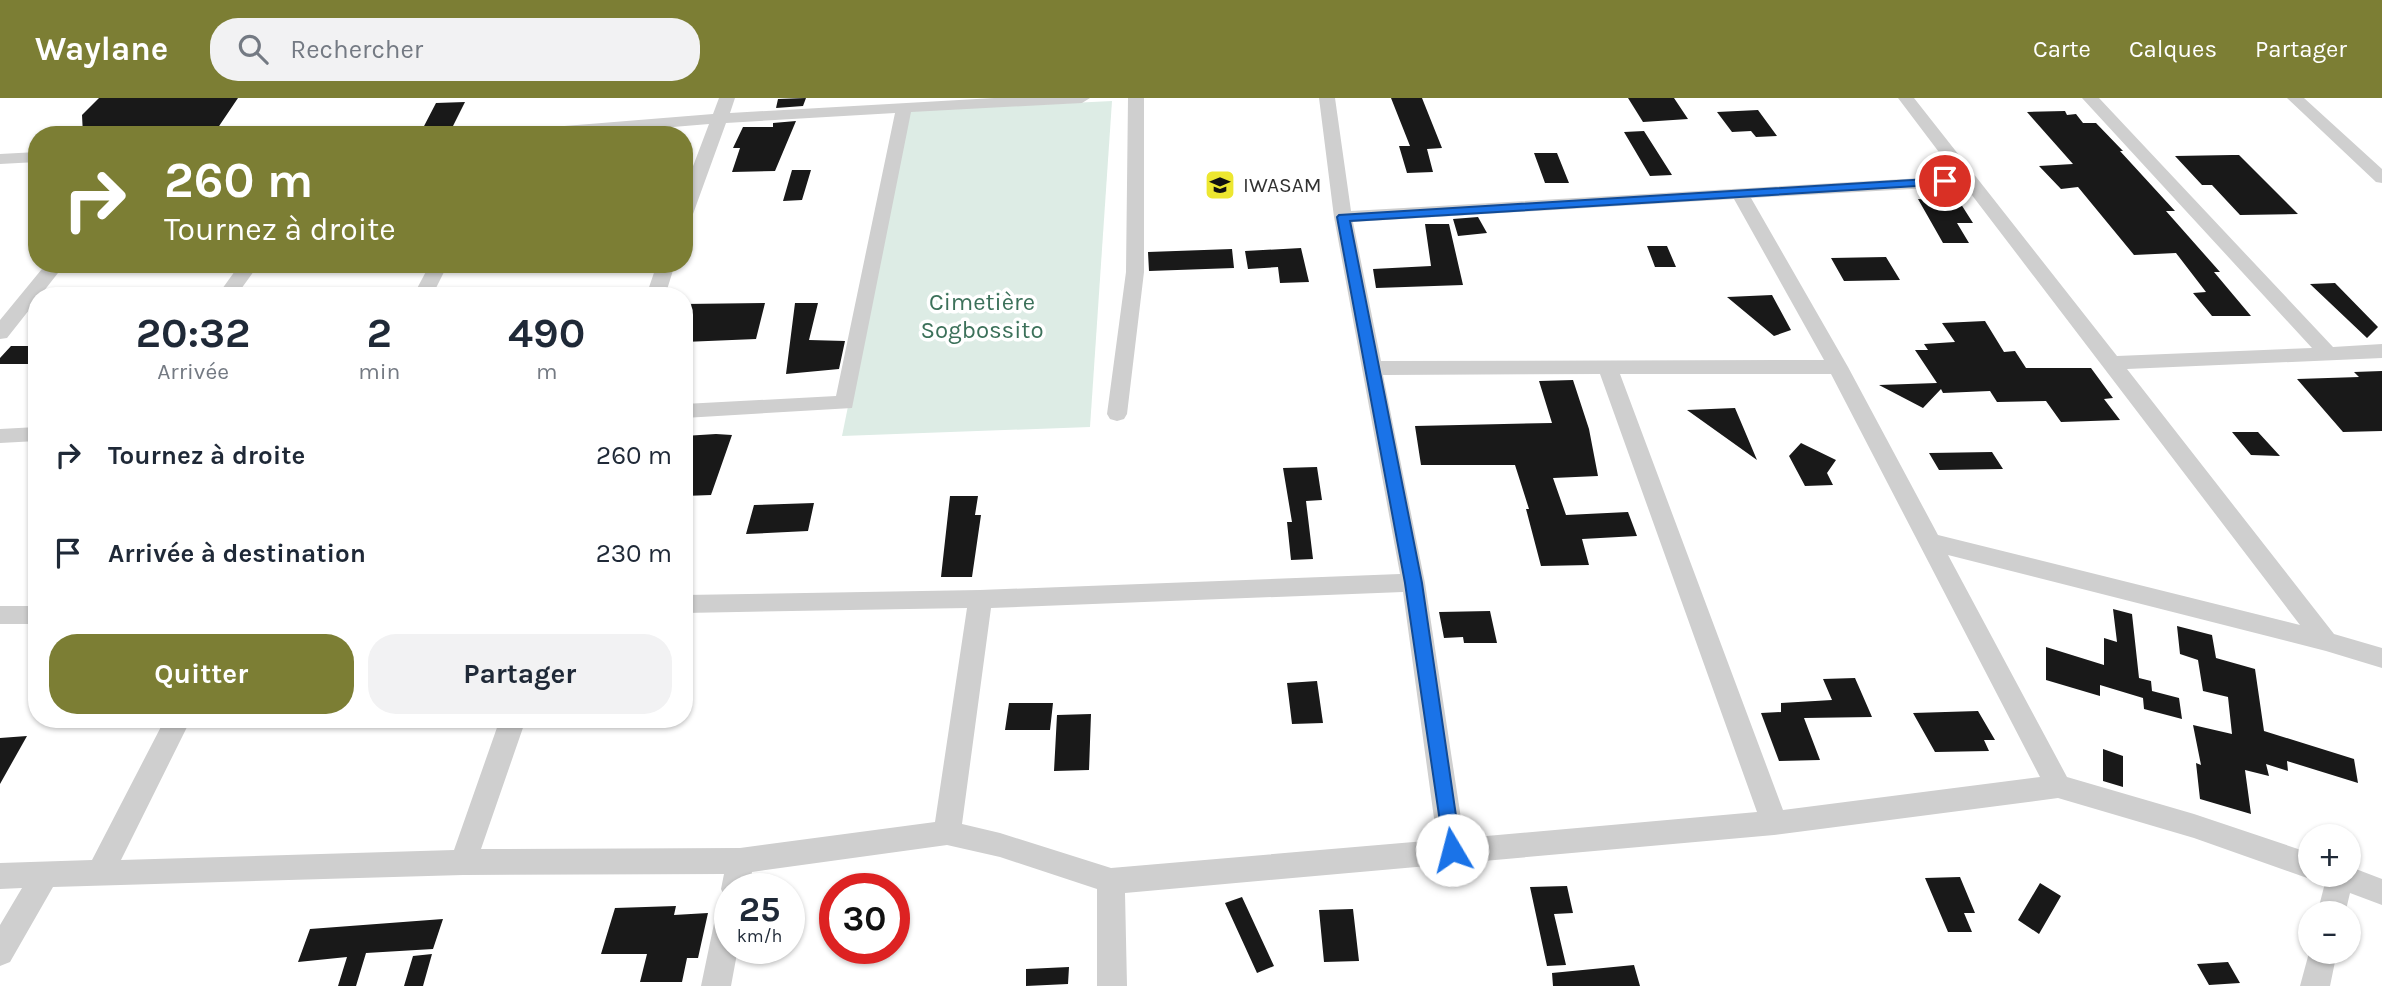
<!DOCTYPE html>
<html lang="fr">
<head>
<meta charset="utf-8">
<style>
	:root { --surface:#fff; --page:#f2f2f3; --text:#1f2937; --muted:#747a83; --accent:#7c7e34 }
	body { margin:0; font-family:Karla,sans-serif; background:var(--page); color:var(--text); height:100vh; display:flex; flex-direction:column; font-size:26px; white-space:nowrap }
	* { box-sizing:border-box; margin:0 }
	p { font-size:23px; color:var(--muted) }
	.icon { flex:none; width:38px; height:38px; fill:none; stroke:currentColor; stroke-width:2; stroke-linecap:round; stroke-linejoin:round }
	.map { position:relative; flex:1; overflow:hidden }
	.drawer { position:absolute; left:28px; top:189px; width:665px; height:441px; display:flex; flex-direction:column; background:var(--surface); border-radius:28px; box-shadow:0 2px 5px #0004 }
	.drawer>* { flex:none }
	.top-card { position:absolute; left:28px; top:28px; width:665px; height:147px; border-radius:28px; box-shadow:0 2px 5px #0004; background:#7c7e34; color:#fff; overflow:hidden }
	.controls { position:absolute; left:2298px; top:726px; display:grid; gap:14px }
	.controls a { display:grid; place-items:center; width:63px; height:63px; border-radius:50%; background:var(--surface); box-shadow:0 2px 5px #0004; font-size:35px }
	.speed { position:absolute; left:714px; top:775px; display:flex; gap:14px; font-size:35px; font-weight:700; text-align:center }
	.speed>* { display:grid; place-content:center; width:91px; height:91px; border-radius:50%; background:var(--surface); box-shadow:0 2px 5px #0004; line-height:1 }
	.speed small { font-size:18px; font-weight:400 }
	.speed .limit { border:10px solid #d22; background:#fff; color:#111 }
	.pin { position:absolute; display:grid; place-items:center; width:60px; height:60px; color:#fff; margin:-30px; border:4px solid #fff; border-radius:50%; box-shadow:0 2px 7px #0007 }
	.me { position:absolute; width:77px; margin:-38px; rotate:352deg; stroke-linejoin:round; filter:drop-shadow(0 0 5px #0008) }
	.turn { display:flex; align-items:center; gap:24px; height:147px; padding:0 21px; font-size:32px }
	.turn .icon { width:91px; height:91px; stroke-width:2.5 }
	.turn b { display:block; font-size:49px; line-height:60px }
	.eta { display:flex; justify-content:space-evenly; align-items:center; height:119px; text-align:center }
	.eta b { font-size:42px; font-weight:700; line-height:49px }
	.cta { display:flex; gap:14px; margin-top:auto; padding:14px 21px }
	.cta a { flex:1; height:80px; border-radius:28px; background:var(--accent); color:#fff; font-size:28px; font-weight:700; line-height:80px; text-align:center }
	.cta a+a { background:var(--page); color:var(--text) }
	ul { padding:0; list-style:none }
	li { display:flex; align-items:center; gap:21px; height:98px; padding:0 21px }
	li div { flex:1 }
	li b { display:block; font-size:26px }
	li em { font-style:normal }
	header { display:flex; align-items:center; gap:42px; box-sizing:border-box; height:98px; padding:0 35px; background:var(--accent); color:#fff }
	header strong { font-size:33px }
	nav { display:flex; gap:38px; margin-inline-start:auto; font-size:24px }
	.search { width:490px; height:63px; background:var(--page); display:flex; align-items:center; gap:18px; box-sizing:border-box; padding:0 24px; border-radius:28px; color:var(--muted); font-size:26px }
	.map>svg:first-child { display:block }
	.green { fill:#ddece5 }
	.building { fill:#191919 }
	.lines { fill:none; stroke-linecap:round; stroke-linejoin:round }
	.street { fill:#cfcfcf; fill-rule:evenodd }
	.route { fill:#1a73e8; stroke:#114b97; stroke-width:2 }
	.labels { text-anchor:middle; stroke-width:7; stroke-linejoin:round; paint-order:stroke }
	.far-poi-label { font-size:21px; fill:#323232; stroke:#fff; text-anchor:start }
	.park-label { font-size:24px; fill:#3c715a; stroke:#fff }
</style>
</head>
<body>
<header>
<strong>Waylane</strong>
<div class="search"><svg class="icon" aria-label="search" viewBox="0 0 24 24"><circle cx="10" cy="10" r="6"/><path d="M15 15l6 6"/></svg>Rechercher</div>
<nav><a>Carte</a><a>Calques</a><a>Partager</a></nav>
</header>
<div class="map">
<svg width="2382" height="888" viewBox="0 0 2382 888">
	<rect width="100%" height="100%" fill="#fff"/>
	<path class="green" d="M1112,3l-22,326 -248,9 66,-325z"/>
	<path class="building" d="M99,0h139l-25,37h-130l-1,-20z
		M806,0l-3,8 -27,2 2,-9z
		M1391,0h31l20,50 -15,1 6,23 -26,1 -8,-27h11z
		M1628,0h46l14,21 -45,3z
		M465,4l-12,24 -30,2 13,-25z
		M1758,12l19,26 -21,1 -5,-6 -19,1 -15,-20z
		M2065,13l2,4 9,-1 7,9h13l27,28h-3l55,60h-9l54,61h-6l37,44h-39l-19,-23 13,-1 -30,-39 -42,2 -56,-68 -17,2 -22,-23 34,-2 -46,-52z
		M796,23l-21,50 -43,1 8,-24h-7l10,-21h30v-4z
		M1644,33l28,44 -22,1 -26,-44z
		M1534,55h23l12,30h-24z
		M2232,57h7l59,59 -58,1 -28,-30h-10l-27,-29z
		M792,72h19l-9,30 -19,1z
		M1918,101l41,2 14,22h-16l12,20h-26z
		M1478,119l9,16 -29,3 -5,-17z
		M1425,126h24l14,61 -87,3 -3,-19 58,-3z
		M1647,148h20l9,21h-21z
		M1301,150l8,34 -29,1 -2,-16 -30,2 -3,-18z
		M1232,151l2,19 -85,3 -1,-19z
		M1886,159l14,23 -56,1 -13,-23z
		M2335,185l43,44 -11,11 -57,-54z
		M1772,197l19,35 -17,6 -47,-39z
		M765,205l-9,36 -72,3v-38z
		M795,205h23l-9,37 36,1 -6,28 -53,5z
		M1985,223l19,31 11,-1 11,17h65l22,30 -9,1 16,21 -59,2 -15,-21 -49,1 -7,-11 -47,2 -2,-4 -18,19 -44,-23 58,-2 -22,-33h13l-4,-6 31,-2 -13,-19z
		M11,248h26v18h-37v-6z
		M2382,273v60l-39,1 -46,-53 62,-2 -5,-5z
		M1573,282l16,49 9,47 -45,2 13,37 62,-3 9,24 -55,3 7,26 -48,1 -15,-57h3l-14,-44h-94l-6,-39 137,-3 -13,-42z
		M1735,310l22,52 -70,-50z
		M2232,334h26l22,24 -29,-1z
		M716,336l16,1 -21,60 -27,1v-60z
		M1801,345l35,17 -9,13 6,12 -28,1 -16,-30z
		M1992,354l11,17 -64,1 -10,-17z
		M1317,369l5,33 -16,1 7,58 -22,1 -4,-38h5l-9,-54z
		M950,398h28l-3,19h6l-9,62h-31z
		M814,405l-6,28 -62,3 8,-29z
		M2113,511l19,5 7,64 12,3 1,10 27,7 3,21 -38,-10 -1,-11 -43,-13v11l-54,-16v-33l58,18v-27l13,4z
		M1490,513l7,32h-33l-1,-6 -19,1 -5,-26z
		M2177,528l35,9 4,23 39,11 9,62 90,28 4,24 -71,-22 1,10 -22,-7 3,12 -24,-6 6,44 -51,-15 -4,-36 5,2 -8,-40 39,9 -4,-37 -25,-6 -5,-31 -18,-6z
		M1855,580l17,39 -68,1 16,42 -41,1 -18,-48 20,-1v-9l51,-3 -9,-21z
		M1317,583l6,42 -31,1 -5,-41z
		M1009,605h44l-3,27h-45z
		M1978,613l17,29h-11l5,11 -54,1 -22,-39z
		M1091,616l-2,56 -35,1 3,-56z
		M27,638l-27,48v-46z
		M2103,651l20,7v31l-20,-6z
		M1960,779l15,36h-11l8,19h-24l-23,-54z
		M2040,785l21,13 -22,38 -21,-14z
		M1567,788l6,27 -19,1 12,51 -19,1 -17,-79z
		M1242,799l32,69 -17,7 -32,-70z
		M676,808l-2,9 34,-2 -10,45h-11l-5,24h-42l7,-28h-46l14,-46z
		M1353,811l6,52 -35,1 -5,-52z
		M443,821l-10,30 -67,4 -10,33h-18l9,-29 -49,5 12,-33z
		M432,856l-9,32h-19l9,-30z
		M2228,864l12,21 -31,2 -12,-21z
		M1634,867l6,21h-87l-1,-13z
		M1069,869l-1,17 -42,2v-17z"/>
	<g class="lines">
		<path class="street" d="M719,0h16l-5,15 264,-15h96l-8,5 -171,9 -59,296 -168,10v-14l152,-8 59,-283 -169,10 -33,91 -9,5v-29l25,-66 -132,11h-70l8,-5 198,-16z
			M1128,0h16v174l-17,142 -3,5 -7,2 -7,-2 -3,-5 19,-142z
			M1319,0h16l16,113 606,-35 -59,-78h16l203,258 195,-8 -230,-250h17l234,249 49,-3v14l-255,11 207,265 48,14v20l-56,-17 -378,-96 119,222 127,37 116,39v22h10l-10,4 -116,-41 -136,-40 -284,37 -649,58 2,93h-30v-97l-97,-32 -53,-12 -195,27 -3,17h-19v11l-5,-2 -4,-9 3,-15 -261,1 -410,12 -43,75 -10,4v-41l22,-37 -22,1v-26l92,-3 73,-141h26l-70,141 333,-10 46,-131h26l-45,130 259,-1 195,-26 32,-214 -283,5v-18l296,-5 420,-16 -66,-357zM1965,88l335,439 -362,-90 -90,-168 -97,-169zM1734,101l90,161 -443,1 -28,-139zM1600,276l157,438 -293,26 -39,-255 -42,-208zM1620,276h211l209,403 -257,33zM1403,494l34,248 -326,28 -111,-35 -38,-9 29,-216z
			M2287,0h17l78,71v14l-6,-1z
			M37,54v10l-37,2v-10z
			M46,166h19l-25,32h-3v4l-30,38 -7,1v-19z
			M240,166h19l-23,32h-19z
			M430,166h18l-16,32h-19z
			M657,166h18l-10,32h-19z
			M37,329v14l-37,2v-14z
			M0,508h37v18h-37z
			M2348,768l34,13v26l-32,-12 -5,21h-28l8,-31 -4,-8h27z
			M730,803v47h8l-7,38h-30l15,-72 4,-9z
			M2310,851v3h27l-7,34h-30z"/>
	</g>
	<path class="route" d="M1945,80l6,3 -2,3 -599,37 72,362 39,267 -3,6 -6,2 -7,-2 -40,-273 -68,-366 2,-2z"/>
	<defs>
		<g id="school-square" transform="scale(1.575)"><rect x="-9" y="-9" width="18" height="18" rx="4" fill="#ede730" stroke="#fff"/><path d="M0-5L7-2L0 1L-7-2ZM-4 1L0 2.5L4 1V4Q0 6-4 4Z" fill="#111"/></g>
	</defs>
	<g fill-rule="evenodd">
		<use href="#school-square" x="1220" y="87"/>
	</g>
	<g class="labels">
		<g class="far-poi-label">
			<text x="1243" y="94">IWASAM</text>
		</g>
		<g class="park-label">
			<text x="982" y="212">Cimetière<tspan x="982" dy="28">Sogbossito</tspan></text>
		</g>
	</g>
</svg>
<div class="controls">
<a>+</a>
<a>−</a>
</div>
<div class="speed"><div>25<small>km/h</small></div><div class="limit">30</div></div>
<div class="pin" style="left:1945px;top:83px;background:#d93025"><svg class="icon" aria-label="arrive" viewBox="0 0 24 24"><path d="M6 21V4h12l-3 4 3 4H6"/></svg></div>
<svg class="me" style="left:1452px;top:752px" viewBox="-20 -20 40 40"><circle r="19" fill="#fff"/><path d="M0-13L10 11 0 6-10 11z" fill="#1a73e8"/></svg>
<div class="top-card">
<div class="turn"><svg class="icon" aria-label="right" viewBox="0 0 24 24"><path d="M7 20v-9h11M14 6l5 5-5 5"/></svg><div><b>260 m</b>Tournez à droite</div></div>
</div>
<section class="drawer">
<div class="eta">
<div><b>20:32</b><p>Arrivée</p></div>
<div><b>2</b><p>min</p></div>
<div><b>490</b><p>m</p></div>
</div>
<ul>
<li><svg class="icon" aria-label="right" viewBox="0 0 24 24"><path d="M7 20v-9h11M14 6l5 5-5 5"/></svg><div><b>Tournez à droite</b></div><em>260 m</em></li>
<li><svg class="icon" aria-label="arrive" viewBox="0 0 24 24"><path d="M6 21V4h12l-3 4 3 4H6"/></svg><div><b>Arrivée à destination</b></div><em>230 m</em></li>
</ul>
<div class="cta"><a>Quitter</a><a>Partager</a></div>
</section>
</div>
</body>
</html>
